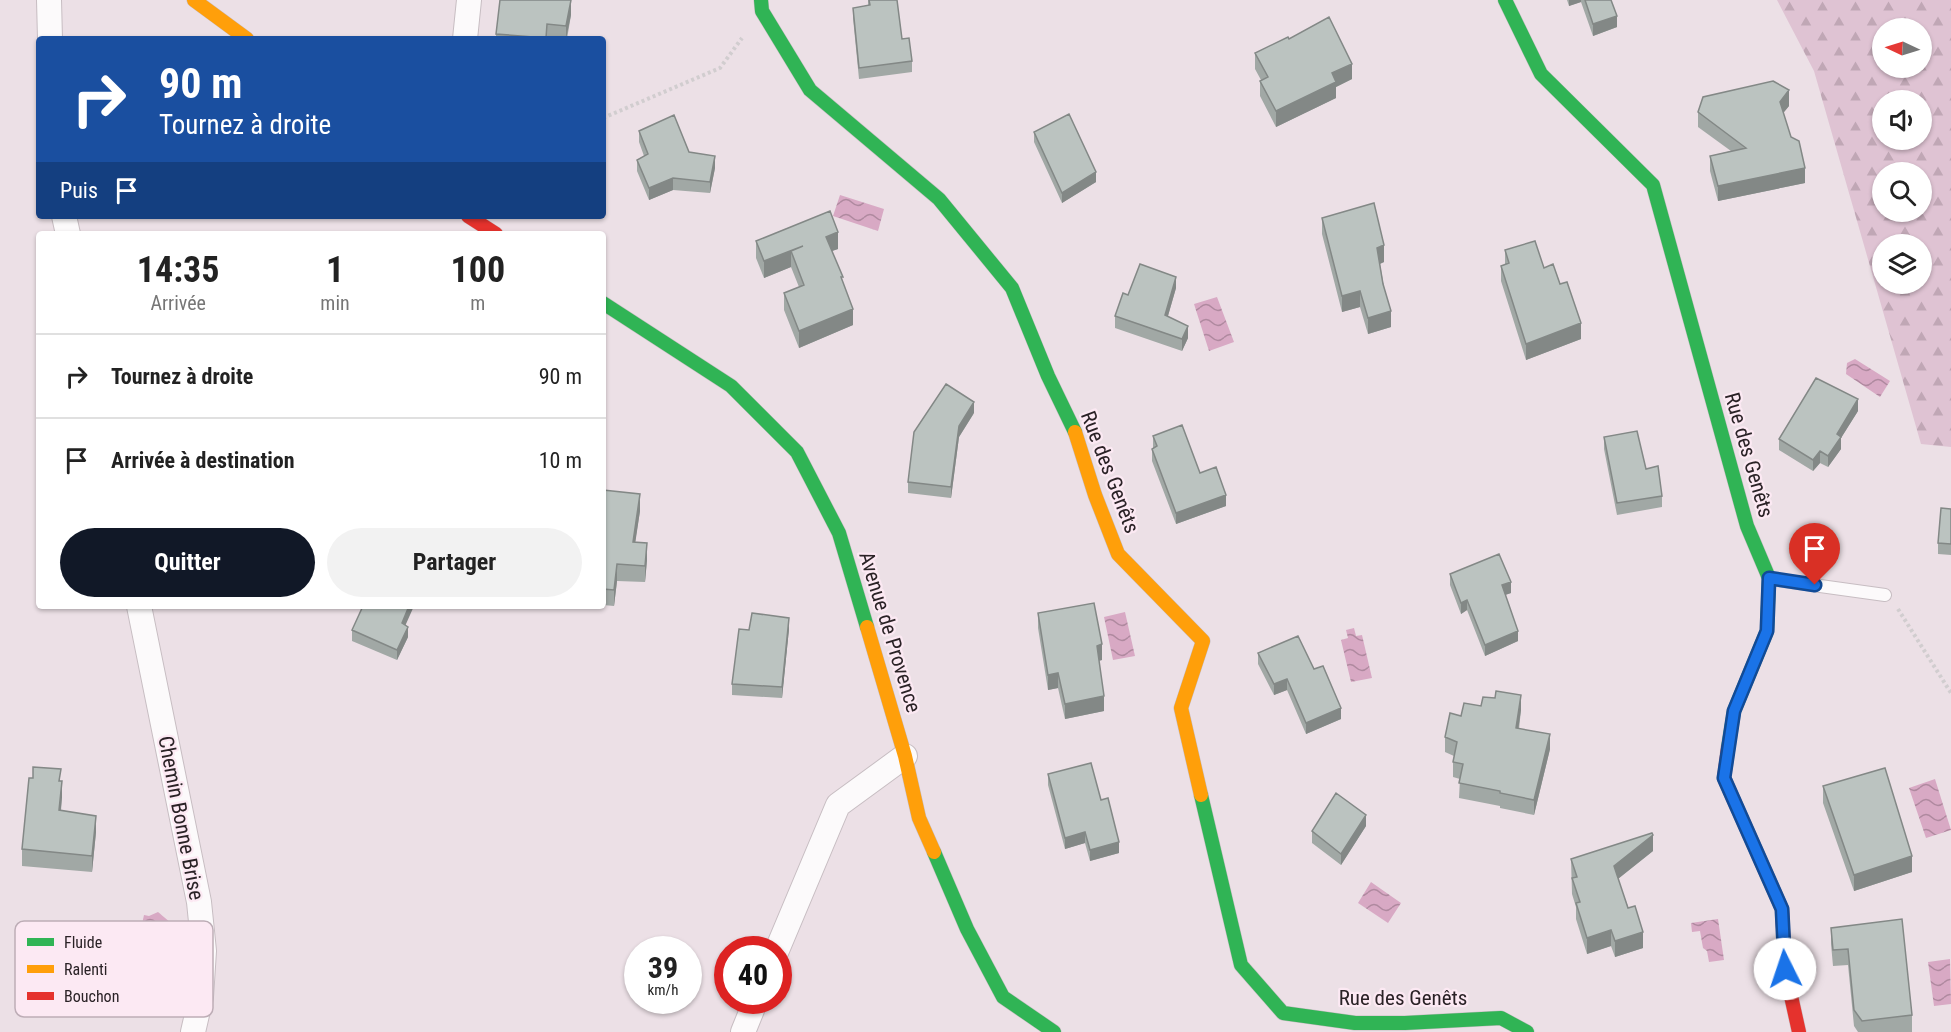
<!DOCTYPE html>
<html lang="fr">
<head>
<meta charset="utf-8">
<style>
	:root { --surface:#fff; --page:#f2f2f2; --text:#222; --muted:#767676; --line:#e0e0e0; --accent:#111827 }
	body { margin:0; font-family:"Roboto Condensed",sans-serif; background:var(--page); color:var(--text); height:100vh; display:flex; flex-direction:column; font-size:22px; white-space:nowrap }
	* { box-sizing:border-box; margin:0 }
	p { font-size:20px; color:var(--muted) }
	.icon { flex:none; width:33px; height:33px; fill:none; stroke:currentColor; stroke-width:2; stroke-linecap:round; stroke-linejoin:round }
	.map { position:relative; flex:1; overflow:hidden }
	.panel { position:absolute; left:36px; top:231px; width:570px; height:378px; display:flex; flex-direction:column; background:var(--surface); border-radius:6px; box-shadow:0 2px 4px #0004 }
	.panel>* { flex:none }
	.guide { position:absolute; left:36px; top:36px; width:570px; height:183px; border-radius:6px; box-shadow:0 2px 4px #0004; background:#1a4fa0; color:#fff; overflow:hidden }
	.needle { width:39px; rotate:274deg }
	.buttons { position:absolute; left:1872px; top:18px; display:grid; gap:12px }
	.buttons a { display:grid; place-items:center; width:60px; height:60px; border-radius:50%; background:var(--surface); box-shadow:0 2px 4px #0004; font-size:30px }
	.speed { position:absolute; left:624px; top:936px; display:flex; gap:12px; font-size:30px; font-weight:700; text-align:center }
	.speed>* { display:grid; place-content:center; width:78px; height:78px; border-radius:50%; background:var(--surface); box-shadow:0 2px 4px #0004; line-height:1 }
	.speed small { font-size:15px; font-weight:400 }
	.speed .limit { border:9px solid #d22; background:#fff; color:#111 }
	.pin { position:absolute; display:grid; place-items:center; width:51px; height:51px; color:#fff; margin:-62px -26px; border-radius:50% 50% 50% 0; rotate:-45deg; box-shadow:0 0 6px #0007 }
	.pin .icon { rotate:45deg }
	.me { position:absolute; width:66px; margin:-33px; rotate:356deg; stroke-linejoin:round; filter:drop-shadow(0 0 4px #0008) }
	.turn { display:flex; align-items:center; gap:21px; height:126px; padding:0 24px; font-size:27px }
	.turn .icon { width:78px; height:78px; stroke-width:2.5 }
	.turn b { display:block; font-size:42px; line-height:51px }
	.then { display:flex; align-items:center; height:57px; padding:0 24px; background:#0003; gap:12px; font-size:22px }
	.eta { display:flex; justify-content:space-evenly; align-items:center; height:102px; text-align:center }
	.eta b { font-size:36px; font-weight:700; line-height:42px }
	.cta { display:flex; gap:12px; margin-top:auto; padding:12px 24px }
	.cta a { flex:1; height:69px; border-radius:36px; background:var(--accent); color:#fff; font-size:24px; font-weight:700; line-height:69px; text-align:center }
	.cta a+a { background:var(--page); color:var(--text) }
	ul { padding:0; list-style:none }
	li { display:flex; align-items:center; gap:18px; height:84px; padding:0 24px; border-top:2px solid var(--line) }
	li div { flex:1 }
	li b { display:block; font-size:22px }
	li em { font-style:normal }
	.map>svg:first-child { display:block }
	.forest { fill:url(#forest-firs); fill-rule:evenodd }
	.water { fill:url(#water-waves) }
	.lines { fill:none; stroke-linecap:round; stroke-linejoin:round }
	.lane-casing { stroke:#c7bdc2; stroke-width:14 }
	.street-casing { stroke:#c7bdc2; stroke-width:26 }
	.fast-casing { stroke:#c7bdc2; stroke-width:15 }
	.slow-casing { stroke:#c7bdc2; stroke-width:15 }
	.jam-casing { stroke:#c7bdc2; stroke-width:15 }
	.path { stroke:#d1cdcf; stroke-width:4; stroke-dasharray:3 3; stroke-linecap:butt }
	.lane { stroke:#fcfafb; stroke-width:12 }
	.street { stroke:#fcfafb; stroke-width:24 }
	.fast { stroke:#30b455; stroke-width:14 }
	.slow { stroke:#ff9f0a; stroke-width:14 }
	.jam { stroke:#e5322d; stroke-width:14 }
	.wall { fill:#a1a8a5 }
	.shaded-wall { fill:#838886 }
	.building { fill:#bbc3c0; stroke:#838886; stroke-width:1.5 }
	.route-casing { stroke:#114b97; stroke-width:15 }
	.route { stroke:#1a73e8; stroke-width:10 }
	.labels { text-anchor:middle; stroke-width:4.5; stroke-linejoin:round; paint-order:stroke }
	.street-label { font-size:21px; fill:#2a2226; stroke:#fce9f3 }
	.key { fill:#fce9f3; stroke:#bdadb6; stroke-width:1.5 }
	.key-label { font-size:16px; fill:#2a2226 }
</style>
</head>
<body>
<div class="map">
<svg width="1951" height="1032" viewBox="0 0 1951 1032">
	<defs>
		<pattern id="forest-firs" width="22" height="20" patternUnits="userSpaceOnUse" patternTransform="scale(1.5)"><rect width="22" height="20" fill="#dfc3d3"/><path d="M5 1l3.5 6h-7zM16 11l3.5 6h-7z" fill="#c0a7b5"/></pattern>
		<pattern id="water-waves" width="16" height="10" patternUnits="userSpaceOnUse" patternTransform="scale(1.5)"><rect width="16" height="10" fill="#d8a9c4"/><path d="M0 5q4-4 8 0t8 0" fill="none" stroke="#af899f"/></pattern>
	</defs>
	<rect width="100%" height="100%" fill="#ece0e6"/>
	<path class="forest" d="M1777,0h174v447l-30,-3 -107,-373zM1882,28h40v40h-40zM1882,100h40v40h-40zM1882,172h40v40h-40zM1882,244h40v40h-40z"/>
	<path class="water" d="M840,195l44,14 -6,22 -45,-15z
		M1217,297l17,45 -25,9 -15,-47z
		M1855,359l35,22 -10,16 -34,-23 1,-11z
		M1125,612l10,44 -22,4 -9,-43z
		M1354,628l2,8 6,-1 10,43 -21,4 -10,-42 7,-2 -2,-8z
		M1935,779l16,51 -25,8 -17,-50z
		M1371,882l30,21 -13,20 -30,-20z
		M158,912c13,11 26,20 23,39l-7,7c-23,3 -18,-25 -32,-34l2,-9 5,1z
		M1718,919l6,41 -15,2 -2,-11 -4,-3 -3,-17 -8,1 -1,-9z
		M1950,959l1,45 -17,2 -6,-44z"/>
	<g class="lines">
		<g class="lane-casing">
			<path id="lane" d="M1770,579l115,16"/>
		</g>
		<g class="street-casing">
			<path id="street" d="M49,0l1,39
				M465,39l4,-39
				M64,216l4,18
				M139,606l60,296 5,49 -3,46 -8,35
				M777,950l61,-145 67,-49
				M743,1032l13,-32"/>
		</g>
		<g class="fast-casing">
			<path id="fast" d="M761,0l1,11 48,79 129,109 73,89 36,88 27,56
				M1505,0l36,74 112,111 94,341 22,52 -2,53 -33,80 -6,37
				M603,303l128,83 66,66 42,81 28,94
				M1201,795l40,170 42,48 72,10h50l96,-5 26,14
				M934,852l33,77 36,68 51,35"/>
		</g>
		<g class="slow-casing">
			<path id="slow" d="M194,0l53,39
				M1075,432l20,63 23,59 85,87 -22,67 20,87
				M867,627l38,129 14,62 15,34"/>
		</g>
		<g class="jam-casing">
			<path id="jam" d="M468,216l28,18
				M1728,748l-4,30 58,131 3,60 14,63"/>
		</g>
		<path class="path" d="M603,118l117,-50 22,-30
			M1898,609l53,84"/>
		<use href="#lane" class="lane"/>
		<use href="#street" class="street"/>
		<use href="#fast" class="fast"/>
		<use href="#slow" class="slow"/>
		<use href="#jam" class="jam"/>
	</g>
	<path class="wall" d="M868,0h29l5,39 10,22v11l-53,7 -6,-61v-10l15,-2z
		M1567,0h44l6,27 -24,9 -12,-34 -12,4z
		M571,15l-4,24h-71v-5z
		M1289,39l63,40 -16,8v11l-60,29 -16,-31v-15l1,-1 -6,-11v-16z
		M1789,106l-6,7 22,70 -87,18 -8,-30v-15l21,-5 -33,-24v-15z
		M639,131l50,21 26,16 -5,25 -37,-3 -24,10 -12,-29v-11l7,-4 -5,-14z
		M1034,132l62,50 -34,21 -28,-61z
		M1322,218l62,44 -4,2 11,63 -23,7 -8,-27 -18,5 -20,-78z
		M756,241l82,8 -6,2 11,33 10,41 -54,23 -15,-38v-17l15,-6 -8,-20 -27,11 -8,-20z
		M1505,250l39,18 37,71 -55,21 -25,-79v-15l4,-1z
		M1176,288l-8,28 20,22 -6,13 -67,-23v-12l13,-21z
		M1858,411l-17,27v11l-13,18 -8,-4 -7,8 -34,-21v-11z
		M974,413l-15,24 -8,61 -43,-5v-11z
		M1153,436l47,37 26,33 -50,18 -24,-63v-12l1,-1z
		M1604,437l42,32 16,27v11l-45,8 -13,-66z
		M603,490l37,21 -5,31 12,18 -2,22 -28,-1 -3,25 -11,-1z
		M1951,509v46l-13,-1v-11z
		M1450,574l61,19 -6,2 13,46 -33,15 -18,-46 -6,4 -11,-29z
		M1038,613l64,47 -3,1 5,50 -39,8 -7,-31 -10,2 -10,-62z
		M405,625l3,12 -11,23 -45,-19v-11z
		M789,629l-7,69 -50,-3v-11l17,-54z
		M1258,653l56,16 27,50 -35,15 -19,-44 -13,5 -16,-31z
		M1481,706l40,4 -2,19 31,20 -16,66 -34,-7v-2l-41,-8 1,-19 -7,-2v-15l1,-6 -9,-4v-15l16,-21z
		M1048,774l53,26 18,53 -29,8 -5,-18 -20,6 -17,-64z
		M61,781l1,16 -1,14 35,21 -4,40 -70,-6v-17z
		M1823,786l89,86 -58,19 -31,-88z
		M1366,826l-25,39 -29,-22v-12z
		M1653,851l-35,28 25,69 -28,9 -4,-11 -24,8 -11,-35v-12l-4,-13 -1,-35z
		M1831,928l81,87v17h-54l-4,-6 -6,-61 -15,1 -2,-22z"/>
	<path class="shaded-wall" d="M571,0v15l-5,24v-13z
		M1569,0h12v2l-12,4z
		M1617,16v11l-24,9v-12z
		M1352,64v15l-16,8v11l-60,29v-16l56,-38z
		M1789,90v16l-9,11v-15z
		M715,156v12l-5,25v-11z
		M1805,168v15l-87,18v-15z
		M1096,172v10l-34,21v-10z
		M673,178v12l-24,10v-12z
		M838,232v17l-12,4v-16z
		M1384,245v17l-7,3v-17z
		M803,246l-12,5v16l-27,11v-17z
		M1176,277v11l-11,38v-11z
		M1360,291v16l-18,5v-16z
		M853,309v16l-54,23v-17z
		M1391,311v16l-23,7v-16z
		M1581,323v16l-55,21v-16z
		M1188,326v12l-6,13v-12z
		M1858,399v12l-17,27v11l-13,18v-11l9,-22z
		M974,402v11l-15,24 -8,61v-11l8,-61z
		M1820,451v12l-7,8v-11z
		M640,494v17l-7,47v-16z
		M1226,495v11l-50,18v-11z
		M647,543v17l-2,22v-16z
		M617,564v17l-3,25v-16z
		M1511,582v11l-9,3v-11z
		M1467,600v10l-6,4v-11z
		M409,606h5l-12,27v-10z
		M789,618v11l-7,69v-11z
		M408,627v10l-11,23v-10z
		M1518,631v10l-33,15v-11z
		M1102,644v16l-5,1v-15z
		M1058,673v15l-10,2v-15z
		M1287,679v11l-13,5v-11z
		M1521,695v15l-5,34v-16z
		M1104,696v15l-39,8v-15z
		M1341,708v11l-35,15v-11z
		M1550,734v15l-16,66v-15z
		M62,781v16l-3,30v-17z
		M1366,815v11l-25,39v-11z
		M96,816v16l-4,40v-16z
		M1085,832v11l-20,6v-11z
		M1653,835v16l-39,31v-16z
		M1119,842v11l-29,8v-11z
		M1912,856v16l-58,19v-16z
		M1611,930v16l-24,8v-16z
		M1643,932v16l-28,9v-16z"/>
	<path class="building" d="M500,0h71l-5,26 -19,-2 -1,14 -50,-4z
		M869,0h28l5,39 7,-1 3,23 -53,7 -6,-60 17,-3z
		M1585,0h26l6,16 -24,8z
		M1329,17l23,47 -20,9 4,9 -60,29 -16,-30 8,-4 -13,-24 33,-16 1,2z
		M1773,81l16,9 -9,12 11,35 8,4 6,27 -87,18 -8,-30 36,-8 -48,-36 5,-15z
		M1069,114l27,58 -34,21 -28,-61z
		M674,115l15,37 26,4 -5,26 -37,-4 -24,10 -12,-28 11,-6 -9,-23z
		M1374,203l10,42 -7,3 6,36 8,27 -23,7 -8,-27 -18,5 -20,-78z
		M830,211l8,21 -12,5 17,40h-2l12,32 -54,22 -15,-38 20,-8 -13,-34 12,-5 -39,15 -8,-20z
		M1535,241l9,27 9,-4 7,20 7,-2 14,41 -55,21 -25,-78 8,-3 -4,-13z
		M1140,264l36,13 -11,38 23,11 -6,13 -67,-23 8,-23 5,2z
		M1816,378l42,21 -21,35 4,3 -13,19 -8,-5 -7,9 -34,-21z
		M946,384l28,18 -15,24 -8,61 -43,-5 6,-50z
		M1182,425l18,48 16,-6 10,28 -50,18 -24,-64 5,-3 -4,-10z
		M1637,431l9,38 12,-3 4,30 -45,7 -13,-66z
		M603,490l37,4 -7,48 14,1 -2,23 -28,-2 -3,26 -11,-1z
		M1941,508l10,1v35l-13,-1z
		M1499,554l12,28 -9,3 16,46 -33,14 -18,-45 -6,3 -11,-29z
		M1094,603l8,41 -5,2 7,50 -39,8 -7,-31 -10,2 -10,-62z
		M363,606h46l-7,17 6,4 -11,23 -45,-20z
		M752,613l37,5 -7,69 -50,-3 7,-55 10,1z
		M1298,636l16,33 9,-3 18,42 -35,15 -19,-44 -13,5 -16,-31z
		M1496,691l25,4 -5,33 34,6 -16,66 -34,-7v-2l-41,-8 4,-19 -10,-2 4,-20 -12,-5 5,-24 11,3 3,-13 17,3 2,-9 12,1z
		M1091,763l10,37 7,-2 11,44 -29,8 -5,-18 -20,6 -17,-64z
		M33,767l28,2 -2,12h3l-3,29 37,6 -4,40 -70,-7 7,-71h4z
		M1885,768l27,88 -58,19 -31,-89z
		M1336,793l30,22 -25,39 -29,-23z
		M1652,833l1,2 -39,31 14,42 7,-2 8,26 -28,9 -4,-11 -24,8 -11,-35 4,-1 -8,-24 5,-1 -6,-18z
		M1902,919l10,96 -50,6 -8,-11 -6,-61 -15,1 -2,-22z"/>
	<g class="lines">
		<g class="route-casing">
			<path id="route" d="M1785,969l-3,-60 -58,-131 10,-67 33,-80 2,-53 46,7"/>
		</g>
		<use href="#route" class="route"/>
	</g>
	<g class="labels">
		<g class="street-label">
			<text transform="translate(1749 455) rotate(74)" y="7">Rue des Genêts</text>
			<text transform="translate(1110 472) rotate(69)" y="7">Rue des Genêts</text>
			<text transform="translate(890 632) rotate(73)" y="7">Avenue de Provence</text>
			<text transform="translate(181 818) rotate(79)" y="7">Chemin Bonne Brise</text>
			<text x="1403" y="1005">Rue des Genêts</text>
		</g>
	</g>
	<rect x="15" y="921" width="198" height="96" rx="9" class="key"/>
	<rect x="27" y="938" width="27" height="8" fill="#30b455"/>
	<rect x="27" y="965" width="27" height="8" fill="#ff9f0a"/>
	<rect x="27" y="992" width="27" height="8" fill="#e5322d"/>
	<g class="key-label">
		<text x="64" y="948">Fluide</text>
		<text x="64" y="975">Ralenti</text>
		<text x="64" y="1002">Bouchon</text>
	</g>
</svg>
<div class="buttons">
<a><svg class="needle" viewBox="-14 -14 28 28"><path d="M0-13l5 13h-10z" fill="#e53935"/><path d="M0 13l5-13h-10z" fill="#767676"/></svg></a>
<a><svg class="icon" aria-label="sound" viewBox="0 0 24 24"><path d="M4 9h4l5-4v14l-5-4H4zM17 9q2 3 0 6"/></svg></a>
<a><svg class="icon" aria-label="search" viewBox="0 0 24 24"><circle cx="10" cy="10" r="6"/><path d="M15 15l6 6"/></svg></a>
<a><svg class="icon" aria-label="layers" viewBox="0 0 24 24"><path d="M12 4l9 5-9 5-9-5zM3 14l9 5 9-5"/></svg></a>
</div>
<div class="speed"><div>39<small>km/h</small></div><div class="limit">40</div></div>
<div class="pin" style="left:1815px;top:585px;background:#d93025"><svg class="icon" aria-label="arrive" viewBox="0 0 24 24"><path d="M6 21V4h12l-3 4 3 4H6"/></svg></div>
<svg class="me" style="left:1785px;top:969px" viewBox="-20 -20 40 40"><circle r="19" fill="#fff"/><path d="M0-13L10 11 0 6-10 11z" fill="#1a73e8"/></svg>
<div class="guide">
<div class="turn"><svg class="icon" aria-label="right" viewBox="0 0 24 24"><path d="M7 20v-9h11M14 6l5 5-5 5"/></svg><div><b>90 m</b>Tournez à droite</div></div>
<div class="then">Puis<svg class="icon" aria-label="arrive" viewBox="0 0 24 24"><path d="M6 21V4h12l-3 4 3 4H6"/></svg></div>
</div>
<section class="panel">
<div class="eta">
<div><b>14:35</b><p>Arrivée</p></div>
<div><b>1</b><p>min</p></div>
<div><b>100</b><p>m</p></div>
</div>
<ul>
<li><svg class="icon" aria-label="right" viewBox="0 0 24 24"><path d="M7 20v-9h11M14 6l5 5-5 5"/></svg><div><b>Tournez à droite</b></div><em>90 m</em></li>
<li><svg class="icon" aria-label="arrive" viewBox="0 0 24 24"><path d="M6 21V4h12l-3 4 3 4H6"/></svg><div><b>Arrivée à destination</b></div><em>10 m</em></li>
</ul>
<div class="cta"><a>Quitter</a><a>Partager</a></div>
</section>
</div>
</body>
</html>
